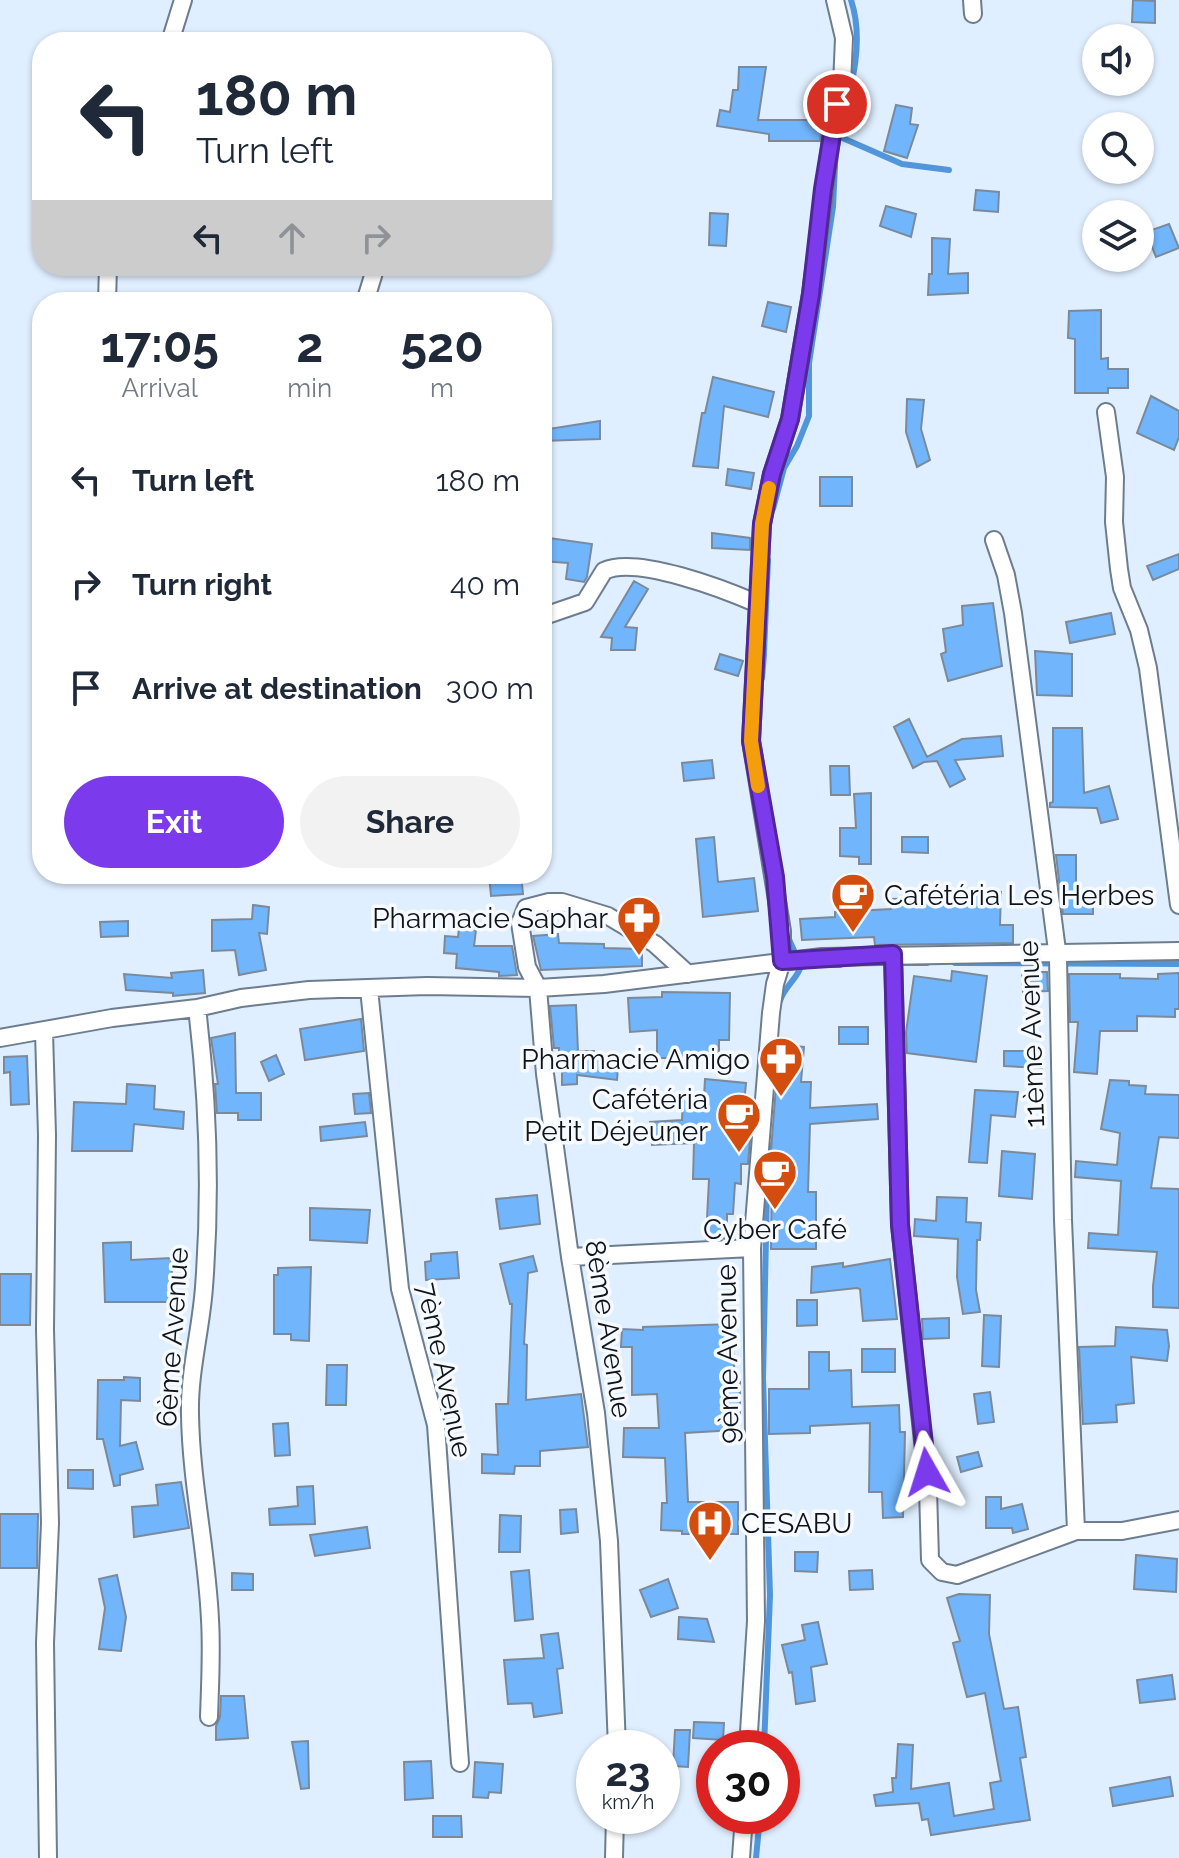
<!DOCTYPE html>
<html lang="en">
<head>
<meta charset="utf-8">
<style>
	:root { --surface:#fff; --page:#f2f2f3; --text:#1f2937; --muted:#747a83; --accent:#7c3aed }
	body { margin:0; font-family:Raleway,sans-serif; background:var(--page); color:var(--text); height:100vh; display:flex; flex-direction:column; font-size:30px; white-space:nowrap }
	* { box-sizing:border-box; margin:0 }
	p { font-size:26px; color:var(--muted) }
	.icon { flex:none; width:44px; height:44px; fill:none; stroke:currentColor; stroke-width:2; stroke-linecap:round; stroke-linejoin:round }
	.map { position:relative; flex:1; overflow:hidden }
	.side { position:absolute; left:32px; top:292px; width:520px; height:592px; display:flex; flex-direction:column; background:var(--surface); border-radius:32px; box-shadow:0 2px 6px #0004 }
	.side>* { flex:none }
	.banner { position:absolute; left:32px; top:32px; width:520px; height:244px; border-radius:32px; box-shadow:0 2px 6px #0004; background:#fff; color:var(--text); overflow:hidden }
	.fabs { position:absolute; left:1082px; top:24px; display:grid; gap:16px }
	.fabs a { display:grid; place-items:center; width:72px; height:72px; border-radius:50%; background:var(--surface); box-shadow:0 2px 6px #0004; font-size:40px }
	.speed { position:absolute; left:576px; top:1730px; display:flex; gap:16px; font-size:40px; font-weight:700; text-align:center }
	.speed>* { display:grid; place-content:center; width:104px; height:104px; border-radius:50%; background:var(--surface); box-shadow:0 2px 6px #0004; line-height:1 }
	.speed small { font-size:20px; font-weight:400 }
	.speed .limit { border:12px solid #d22; background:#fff; color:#111 }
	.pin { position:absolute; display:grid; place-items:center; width:68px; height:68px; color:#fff; margin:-34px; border:4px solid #fff; border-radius:50%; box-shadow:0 2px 8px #0007 }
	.me { position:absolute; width:88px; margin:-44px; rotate:354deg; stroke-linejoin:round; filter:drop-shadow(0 0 6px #0008) }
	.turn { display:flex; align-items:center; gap:28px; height:168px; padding:0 32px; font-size:36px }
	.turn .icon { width:104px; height:104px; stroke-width:2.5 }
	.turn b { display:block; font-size:56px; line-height:68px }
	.lanes { display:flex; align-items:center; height:76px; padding:0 32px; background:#0003; justify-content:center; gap:40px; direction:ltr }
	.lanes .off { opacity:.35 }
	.eta { display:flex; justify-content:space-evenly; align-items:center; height:136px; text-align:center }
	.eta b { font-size:48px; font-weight:700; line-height:56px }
	.action { display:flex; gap:16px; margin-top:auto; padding:16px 32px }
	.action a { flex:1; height:92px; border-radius:48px; background:var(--accent); color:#fff; font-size:32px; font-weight:700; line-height:92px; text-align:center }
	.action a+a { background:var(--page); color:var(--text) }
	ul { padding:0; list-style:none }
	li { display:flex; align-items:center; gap:24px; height:104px; padding:0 32px }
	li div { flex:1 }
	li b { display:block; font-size:30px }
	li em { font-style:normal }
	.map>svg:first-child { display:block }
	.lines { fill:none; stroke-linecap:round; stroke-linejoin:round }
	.stream { stroke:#5195da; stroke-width:6 }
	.building { fill:#71b5fc; stroke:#7a8a9c; stroke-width:2 }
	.street-casing { stroke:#6d7d8f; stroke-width:20 }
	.street { stroke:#fff; stroke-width:16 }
	.route-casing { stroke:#51269a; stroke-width:20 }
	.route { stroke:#7c3aed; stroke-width:14 }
	.slow { stroke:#f59e0b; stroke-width:14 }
	.labels { text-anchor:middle; stroke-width:7; stroke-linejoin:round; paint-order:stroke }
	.poi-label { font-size:28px; fill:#0f151c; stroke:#f7fbff; text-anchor:end }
	.street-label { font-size:28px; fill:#0f151c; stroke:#f7fbff }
</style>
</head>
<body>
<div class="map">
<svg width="1179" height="1858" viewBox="0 0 1179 1858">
	<rect width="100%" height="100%" fill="#e0efff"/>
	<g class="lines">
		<path class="stream" d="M841,123c12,-39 23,-84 10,-123
			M838,136l64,28 47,6
			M773,509l11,-41 13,-22 12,-30v-53l24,-156 2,-42
			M764,652l4,-92
			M762,678l2,-24
			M903,963h24
			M955,963l224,1
			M815,965h25
			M780,1001c4,-14 18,-23 21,-35l-14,-31
			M764,1748l6,-153 -7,-217 5,-234
			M756,1858l4,-42"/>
	</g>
	<path class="building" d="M1133,0l22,1v22l-23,-1z
		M739,67h27l-8,53h65l-3,21h-51v-7l-52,-8 3,-16 10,2 3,-22h5z
		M896,105l16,3 -2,16 8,1 -11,33 -23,-7z
		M976,190l23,2 -1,20 -24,-2z
		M886,206l30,8 -5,23 -31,-11z
		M710,213l18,1 -2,32 -17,-1z
		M1169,224l10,24 -23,9 -10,-25z
		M932,238l18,1 -2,35 20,-1v20l-40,2 1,-21h3z
		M768,302l23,5 -5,25 -24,-6z
		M1101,310v49l7,-1v11h20v19h-20v5h-33v-54l-7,-1 1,-27z
		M713,377l61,15 -6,25 -44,-11 -6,62 -25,-2 9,-53h3z
		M1151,396l28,15v26l-5,13 -37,-17z
		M907,399l17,1 -3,29 9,31 -13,7 -11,-35z
		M600,421v18l-58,2v-11z
		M728,469l26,4 -3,16 -25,-4z
		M820,477h32v29h-32z
		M712,533l38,5v12l-38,-2z
		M542,537l50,7 -5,33 -3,5 -18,-3 2,-16 -26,-2z
		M1179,554v15l-26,11 -6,-14z
		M634,581l14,8 -23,38 12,1 -2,22h-24l1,-12 -11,-1z
		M993,603l9,63 -54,15 -7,-27 5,-2 -3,-23 20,-4 -1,-19z
		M1111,613l4,21 -45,9 -4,-21z
		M1035,651l37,3v42l-35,-1z
		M720,654l23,7 -5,15 -23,-7z
		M909,719l18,38 35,-18 39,-3 2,20 -48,4 10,19 -15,8 -13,-26 -13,1 -11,6 -19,-41z
		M1053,728h29l2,65 25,-7 9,33 -17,4 -4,-15 -47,-1v-4l3,-1z
		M712,760l2,18 -30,3 -2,-18z
		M830,766h19l1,29h-19z
		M871,793v71h-12v-7l-19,-1v-28h16l-2,-34z
		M714,837l4,45 36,-4 4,33 -55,6 -7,-78z
		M902,837h26v16l-26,-1z
		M1056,855h20v42h17v17h-30z
		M489,874h32l2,20 -32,2z
		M983,891l18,1 -1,33h13v18l-138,2 -1,-8 -72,3 -2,-21 35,-2v-5l56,-3v-10l32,-1v-6z
		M253,905l16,2 -2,27 -8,-1 7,37 -27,5 -4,-25 -23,1v-31l40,-1z
		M128,921v15l-27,1 -1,-15z
		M459,928l17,2 -2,16h38l5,29 -18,1v-4l-43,-4 1,-14 -13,-1 1,-17 13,1z
		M558,934l1,9 45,1v4l38,1v17l-101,4 -8,-34z
		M203,970l2,23 -32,3v-3l-47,-3 -2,-16 48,4 -1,-5z
		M952,971l35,5 -11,86 -69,-9 -1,-21 8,-56 37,5z
		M1022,972h25l1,19 -25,1z
		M1179,973v36h-4v8l-38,-1v15h-37l-3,43 -23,-2 4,-50h-8l-1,-48h51v4l38,1v-5z
		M662,992l68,1 -1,47h-10v18h-62v-28l-27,2 -2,-34 34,-1z
		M576,1005l2,46h16v3l25,3 -2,23 -40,-5v9l-15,1v-22h-3v-15h-5l-4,-42z
		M361,1019l3,32 -59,9 -5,-31z
		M839,1027h29v17h-29z
		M235,1033l1,60h25v27h-23v-7h-21l-2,-29h3l-7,-46z
		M784,1045l20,2 -3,35h10l-1,26 67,-4 1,15 -68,5 -2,68h8v57h-45l1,-84 -2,-1 8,-104h5z
		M1004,1051h38v17l-38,-2z
		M276,1055l8,19 -15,7 -8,-19z
		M27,1056l2,48 -18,1 -1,-33 -6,1v-16z
		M705,1079l41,4 -3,32 9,2 -4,47h-7v20l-6,-1 -2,31h-6v24l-21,1 3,-60h-16l1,-36 -42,2 -2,-23 32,-2 1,-24 21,1z
		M1110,1080l19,1v4l17,1 -1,8 34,1v43l-20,-1 -8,51 28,1v119l-26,-1v-21l4,-34 -69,-4 1,-15 29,2 3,-54 -46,-4 1,-16 41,4 3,-32 -19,-4z
		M127,1084l28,2 -1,23 30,3 -1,17 -49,-5 -2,27h-60l2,-49 52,2z
		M975,1090l43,2 -3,25 -24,-2 -4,48 -18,-1z
		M369,1093l2,20 -16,1 -2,-20z
		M365,1122l2,14 -46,5 -1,-14z
		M1002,1151l33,3 -3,45 -33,-3z
		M537,1195l3,29 -40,5 -4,-30z
		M937,1197l30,1 -1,24 15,1 -1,17h-3l-1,50 4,22 -17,2 -6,-37 1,-38 -44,-3 1,-17 21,2z
		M310,1208l60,2 -3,33 -57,-3z
		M131,1242v18l40,-2 3,44h-69l-2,-59z
		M457,1252l2,26 -33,2 -1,-18 6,-1v-7z
		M533,1256l4,15 -9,2 -4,71 3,1 -1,55 55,-6 7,53 -48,4v15h-25l-1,8 -32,-1v-19l16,1 -2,-51h12l4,-100h-2l-10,-40z
		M890,1259l7,60 -34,2 -3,-32 -3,-1 -46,5 1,-26 31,-4v4z
		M311,1267l-2,74 -18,-1v-6h-17v-59h4v-7z
		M0,1274h31l-1,51h-30z
		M797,1300h20v25l-20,1z
		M984,1315l17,1 -2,51 -17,-1z
		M949,1318v20l-26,1 -1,-20z
		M732,1324l3,58h5v34h-6v14l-49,3 3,69h50v32h-56v-3l-21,-1 1,-27h5l-2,-45 -42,-1 1,-29h35l-2,-34 -25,1v-48h-11l1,-18 21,1v-3z
		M1116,1327l51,3 2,16 -2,15 -36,-4 3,46 -18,2 1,17 -34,2 -4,-77 36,-1z
		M862,1349h33v23h-33z
		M809,1352h20v19l22,-1 1,37 47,-2 1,27h5l-2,85 -20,1 -1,-26h-13l1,-69 -60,3v7l-41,1v-45h40z
		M327,1365h20l-1,40h-20z
		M124,1377l16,1v23l-19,-1 -1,46 16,-4 7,27 -23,6v10l-6,1 -11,-47h-6l1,-59h26z
		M990,1392l4,30 -16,2 -4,-30z
		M288,1423l2,32 -15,1 -2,-32z
		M978,1452l4,14 -21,6 -4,-15z
		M68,1470h25v19l-25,-1z
		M181,1482l8,46 -55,9 -2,-30 26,-2 -2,-20z
		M313,1486l2,38 -45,1 -1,-16 29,-3 -1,-19z
		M986,1497h15v12l21,-5 6,25 -15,4 -1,-5h-26z
		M576,1509l2,23 -17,2 -1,-24z
		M0,1514h38l-1,54h-37z
		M500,1515l21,1 -1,36h-21z
		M367,1527l3,21 -55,8 -5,-21z
		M795,1552h23l-1,20 -22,-1z
		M1136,1555l41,4 -1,33 -42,-3z
		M529,1570l4,49 -18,2 -4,-49z
		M872,1570l1,19 -23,1 -1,-19z
		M232,1573l21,1v16h-21z
		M117,1575l9,42 -5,34 -22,-2 6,-41 -6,-29z
		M668,1579l10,29 -27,9 -11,-27z
		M959,1594l31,1 -1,39 15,75 14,-2 8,50 -6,1 10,62 -99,15 -3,-16 -6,1 -3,-17 -43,3 -2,-11 19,-3 -1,-14h4l2,-34 15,1 -2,44 38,-6 5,33 40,-7 -4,-26 11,-2 -16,-88 -18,4 -14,-54 7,-2 -13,-43z
		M679,1617l28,2 7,23 -36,-3z
		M818,1622l9,42 -16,3 4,34 -19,3 -4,-32 -3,1 -7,-28 23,-5 -3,-15z
		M558,1633l5,35 -6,1 5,44 -28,4 -2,-14 -24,1 -4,-44 40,-2 -3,-23z
		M1172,1675l3,24 -35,4 -3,-23z
		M221,1696h23l4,42 -32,2v-14l4,-9z
		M694,1722l30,1 -1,17 -30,-2z
		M675,1730h15l-2,37 -15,-1z
		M308,1741l1,47 -8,1 -9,-47z
		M431,1761l2,37 -28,2 -1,-38z
		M475,1762l28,2 -2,29 -12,-1 -1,6 -15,-1z
		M1170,1777l3,19 -60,10 -3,-18z
		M433,1816h28l1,21h-29z"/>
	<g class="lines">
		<g class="street-casing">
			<path id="street" d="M972,0l1,14
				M170,42l13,-42
				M107,302l1,-36
				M365,302l11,-36
				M1106,412l9,65 -1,45 5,47 3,19 17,42 9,38 31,237
				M994,540l12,35 7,38 45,345 5,262 13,311
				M550,614l35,-12 19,-31c32,-16 122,19 154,33
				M893,954l7,271 28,264 2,71 12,12 15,3 119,-44h46l57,-11
				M369,989l31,300 36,136 24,338
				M197,1008c11,91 14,188 7,279 -3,43 -15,84 -14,127 1,69 17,137 20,206 2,32 0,65 -1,97
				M44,1032l3,103 -2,195 5,193 -5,120 3,215
				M0,1038l112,-20 85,-10 44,-10 68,-8 118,-4 111,2 66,-4 218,-27 357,-6
				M570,1257l182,-9
				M617,1748l-8,-207 -13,-128 -26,-156 -25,-183 -7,-86 -11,-21 -7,-44 6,-15 23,-6h13l46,14 47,28 33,30
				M748,1748l8,-127 -4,-373 19,-235 4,-29 7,-23v-30l-31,-190 11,-217 10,-50 18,-55 21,-125 22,-170 9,-39 2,-47 -9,-38
				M614,1858l1,-42
				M741,1858l3,-42"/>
		</g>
		<use href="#street" class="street"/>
	</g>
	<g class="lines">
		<g class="route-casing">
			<path id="route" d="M837,104l-14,85 -12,105 -21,125 -18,55 -10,50 -11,217 24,136 7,84 111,-7 7,271 27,247"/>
		</g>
		<use href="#route" class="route"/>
		<path class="slow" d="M758,786l-7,-45 11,-217 7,-36"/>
	</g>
	<defs>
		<g id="cafe-pin" transform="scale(2.3)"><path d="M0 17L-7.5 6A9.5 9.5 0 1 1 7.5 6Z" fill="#d24d0e" stroke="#f7fbff"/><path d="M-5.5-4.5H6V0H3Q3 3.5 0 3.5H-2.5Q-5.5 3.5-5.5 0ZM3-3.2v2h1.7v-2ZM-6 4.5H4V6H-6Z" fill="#fff"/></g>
		<g id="pharmacy-pin" transform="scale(2.3)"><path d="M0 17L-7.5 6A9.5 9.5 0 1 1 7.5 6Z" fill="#d24d0e" stroke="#f7fbff"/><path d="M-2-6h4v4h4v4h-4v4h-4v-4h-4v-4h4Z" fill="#fff"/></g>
		<g id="hospital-pin" transform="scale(2.3)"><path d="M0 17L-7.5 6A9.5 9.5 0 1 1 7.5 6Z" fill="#d24d0e" stroke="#f7fbff"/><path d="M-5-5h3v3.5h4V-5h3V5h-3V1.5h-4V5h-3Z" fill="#fff"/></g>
	</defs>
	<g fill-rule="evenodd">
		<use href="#cafe-pin" x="853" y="895"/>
		<use href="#pharmacy-pin" x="639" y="918"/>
		<use href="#pharmacy-pin" x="781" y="1059"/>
		<use href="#cafe-pin" x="739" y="1115"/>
		<use href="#cafe-pin" x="775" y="1172"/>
		<use href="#hospital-pin" x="710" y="1523"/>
	</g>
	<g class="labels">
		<g class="poi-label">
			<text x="884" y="905" text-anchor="start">Cafétéria Les Herbes</text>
			<text x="608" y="928">Pharmacie Saphar</text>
			<text x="750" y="1069">Pharmacie Amigo</text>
			<text x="708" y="1109">Cafétéria<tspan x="708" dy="32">Petit Déjeuner</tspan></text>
			<text x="775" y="1239" text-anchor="middle">Cyber Café</text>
			<text x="741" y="1533" text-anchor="start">CESABU</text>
		</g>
		<g class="street-label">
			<text transform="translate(1031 1034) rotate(-92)" y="10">11ème Avenue</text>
			<text transform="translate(609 1329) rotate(81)" y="10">8ème Avenue</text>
			<text transform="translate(172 1337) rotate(-86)" y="10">6ème Avenue</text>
			<text transform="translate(727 1354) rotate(-91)" y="10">9ème Avenue</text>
			<text transform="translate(445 1370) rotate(78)" y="10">7ème Avenue</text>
		</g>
	</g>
</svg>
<div class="fabs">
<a><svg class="icon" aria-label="sound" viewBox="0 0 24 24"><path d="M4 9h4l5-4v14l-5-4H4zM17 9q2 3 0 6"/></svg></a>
<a><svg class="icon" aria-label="search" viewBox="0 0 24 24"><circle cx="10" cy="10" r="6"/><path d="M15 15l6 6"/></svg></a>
<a><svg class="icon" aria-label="layers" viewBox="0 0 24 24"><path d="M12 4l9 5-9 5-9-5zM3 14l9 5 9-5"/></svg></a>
</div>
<div class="speed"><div>23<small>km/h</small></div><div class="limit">30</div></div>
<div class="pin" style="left:837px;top:104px;background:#d93025"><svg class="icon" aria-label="arrive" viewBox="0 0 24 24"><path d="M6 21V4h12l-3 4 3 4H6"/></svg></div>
<svg class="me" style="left:927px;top:1472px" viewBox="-20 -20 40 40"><path d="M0-17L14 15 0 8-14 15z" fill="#7c3aed" stroke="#fff" stroke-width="4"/></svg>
<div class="banner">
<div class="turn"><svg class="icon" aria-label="left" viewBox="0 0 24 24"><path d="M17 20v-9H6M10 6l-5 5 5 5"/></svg><div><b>180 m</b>Turn left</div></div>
<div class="lanes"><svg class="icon" aria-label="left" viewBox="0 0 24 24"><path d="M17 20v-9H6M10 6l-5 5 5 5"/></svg><svg class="icon off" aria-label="ahead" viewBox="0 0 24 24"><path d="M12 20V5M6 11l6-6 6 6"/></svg><svg class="icon off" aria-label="right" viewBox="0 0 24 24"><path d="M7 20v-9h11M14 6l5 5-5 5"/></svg></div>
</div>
<section class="side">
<div class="eta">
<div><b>17:05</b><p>Arrival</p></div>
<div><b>2</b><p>min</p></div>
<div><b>520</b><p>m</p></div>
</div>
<ul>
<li><svg class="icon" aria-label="left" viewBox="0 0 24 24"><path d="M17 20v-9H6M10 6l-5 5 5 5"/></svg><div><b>Turn left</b></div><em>180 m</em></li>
<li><svg class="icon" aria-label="right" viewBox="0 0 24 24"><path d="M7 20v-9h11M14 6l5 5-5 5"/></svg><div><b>Turn right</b></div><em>40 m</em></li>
<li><svg class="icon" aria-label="arrive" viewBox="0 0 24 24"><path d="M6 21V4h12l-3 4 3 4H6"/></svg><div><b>Arrive at destination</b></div><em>300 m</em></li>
</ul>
<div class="action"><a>Exit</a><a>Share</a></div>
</section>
</div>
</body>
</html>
